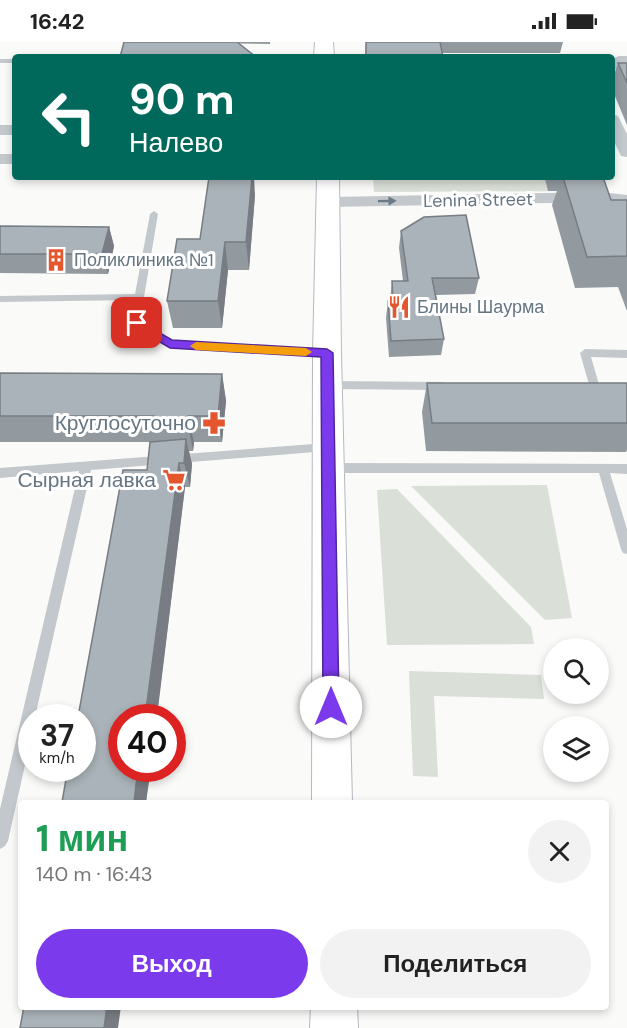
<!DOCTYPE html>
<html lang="ru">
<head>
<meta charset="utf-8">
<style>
	:root { --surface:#fff; --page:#f2f2f2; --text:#222; --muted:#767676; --accent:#7c3aed }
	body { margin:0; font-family:"DM Sans",sans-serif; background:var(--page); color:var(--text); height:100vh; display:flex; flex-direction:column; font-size:22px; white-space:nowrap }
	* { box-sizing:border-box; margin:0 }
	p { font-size:20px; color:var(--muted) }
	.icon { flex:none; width:33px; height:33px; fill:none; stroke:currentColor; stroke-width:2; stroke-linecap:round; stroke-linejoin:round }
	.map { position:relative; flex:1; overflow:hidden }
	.panel { position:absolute; left:18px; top:758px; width:591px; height:210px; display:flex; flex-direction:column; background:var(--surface); border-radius:6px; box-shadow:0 3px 9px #0003 }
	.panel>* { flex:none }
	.guide { position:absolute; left:12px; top:12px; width:603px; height:126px; border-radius:6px; box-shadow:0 3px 9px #0003; background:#00695c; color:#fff; overflow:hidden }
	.fabs { position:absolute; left:543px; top:596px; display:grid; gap:12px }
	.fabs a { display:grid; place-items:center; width:66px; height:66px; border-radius:50%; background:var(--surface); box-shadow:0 3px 9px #0003; font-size:30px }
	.speed { position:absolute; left:18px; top:662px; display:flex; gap:12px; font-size:30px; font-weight:700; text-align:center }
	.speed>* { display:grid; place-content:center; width:78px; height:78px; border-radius:50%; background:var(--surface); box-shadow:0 3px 9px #0003; line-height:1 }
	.speed small { font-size:15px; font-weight:400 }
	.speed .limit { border:9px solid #d22; background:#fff; color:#111 }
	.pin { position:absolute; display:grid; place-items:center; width:51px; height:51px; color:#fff; margin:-26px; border-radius:12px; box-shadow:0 3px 9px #0006 }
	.me { position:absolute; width:66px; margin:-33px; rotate:0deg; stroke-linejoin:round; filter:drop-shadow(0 0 4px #0008) }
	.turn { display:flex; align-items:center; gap:21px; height:126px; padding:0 18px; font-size:27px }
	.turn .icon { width:78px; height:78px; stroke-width:2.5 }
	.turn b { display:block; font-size:42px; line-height:51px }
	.round { display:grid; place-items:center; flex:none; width:63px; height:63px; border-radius:32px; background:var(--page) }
	.overview { display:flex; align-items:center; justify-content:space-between; height:102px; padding:0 18px }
	h1 { font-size:36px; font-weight:800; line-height:45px; color:#1e9e55 }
	.button { display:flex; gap:12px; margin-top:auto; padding:12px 18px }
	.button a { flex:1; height:69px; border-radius:36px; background:var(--accent); color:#fff; font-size:24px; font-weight:800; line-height:69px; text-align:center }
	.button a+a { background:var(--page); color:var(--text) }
	.status { display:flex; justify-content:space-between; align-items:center; height:42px; padding:0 30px; background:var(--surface); direction:ltr }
	.status svg { height:16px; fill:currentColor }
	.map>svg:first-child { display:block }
	.green { fill:#dadfd7 }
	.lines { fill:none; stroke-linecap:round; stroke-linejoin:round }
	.secondary-casing { stroke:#b3babf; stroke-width:2 }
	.lane { fill:#c3c8cc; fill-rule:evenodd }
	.street { fill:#c3c8cc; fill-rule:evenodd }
	.secondary { fill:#fff; fill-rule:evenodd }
	.wall { fill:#929a9f }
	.shaded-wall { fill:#777d82 }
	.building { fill:#aab3b9; stroke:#777d82; stroke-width:1.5 }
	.oneway { fill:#6a7a87 }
	.route { fill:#7c3aed; stroke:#51269a; stroke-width:1.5 }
	.slow { fill:#f59e0b }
	.labels { text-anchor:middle; stroke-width:6; stroke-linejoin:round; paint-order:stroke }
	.far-street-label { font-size:18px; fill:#657683; stroke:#fff }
	.far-poi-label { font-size:18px; fill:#657683; stroke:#fff; text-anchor:start }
	.poi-label { font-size:21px; fill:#657683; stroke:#fff; text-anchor:end }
</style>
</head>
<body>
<div class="status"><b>16:42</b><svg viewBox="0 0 49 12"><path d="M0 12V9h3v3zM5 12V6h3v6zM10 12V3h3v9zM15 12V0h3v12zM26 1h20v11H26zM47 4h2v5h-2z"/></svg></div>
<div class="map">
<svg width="627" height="986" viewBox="0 0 627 986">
	<rect width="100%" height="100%" fill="#fafaf8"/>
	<path class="green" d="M373,135h213l5,14 -217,1z
		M547,443l25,133 -27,2 -134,-134z
		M397,447l134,138 3,17 -147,1 -10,-155z
		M409,629l132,4 3,24 -110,-3 4,81 -25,-1z"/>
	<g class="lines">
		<g class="secondary-casing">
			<path id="secondary" d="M315,0h18l1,15h-20z
				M317,135h22l2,176 11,449h-40l1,-449z
				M311,964h46l1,22h-48z"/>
		</g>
		<path class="lane" d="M0,17h15v4h-15z
			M154,169l4,3 -14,83 -2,25 30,19 155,8 4,1v6l-161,-8 -36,-23v-25l-134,2v-6l135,-2 15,-80z
			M585,307l42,1v8l-36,-1 9,31 -5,4 -5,-4 -10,-35z
			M327,339l116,1 5,4 -5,4 -116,-1 -5,-4z
			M327,401l6,4 -6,4 -236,19 -56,247h-3v17l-24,107 -3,5 -5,3v-40l79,-338 -79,7v-10z
			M330,421l297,1v10l-17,-1 17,56v25l-4,-1 -2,-4 -22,-76h-269l-6,-5z"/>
		<path class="street" d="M619,14h8v8l-15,7v-12z
			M612,72l6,2 9,18v23l-6,-1 -9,-19z
			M0,83h15v10h-15z
			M0,112h15v10h-15z
			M601,150l26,3v10l-26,-3 -272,5 -6,-1 -3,-4 3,-4 6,-1z"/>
		<use href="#secondary" class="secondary"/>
	</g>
	<path class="wall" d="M124,0h146v2z
		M366,0h197l-3,11h-118l1,4h-78z
		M618,21h9v62l-15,-36v-8z
		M545,135h58l8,23h16v111l-9,-24 -43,1 -23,-83 5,-14h-9l-3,-12z
		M255,153l-6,75h-21l-6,58h-49l-6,-27 33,-62z
		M0,184l109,1 5,19 -6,28 -108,-1z
		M401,189l78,47 -4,16 -39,1 8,44 -3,16 -52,2 -3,-39 2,-17h2l2,-20h11l-4,-33z
		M0,331l222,1 4,27 -4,41h-28l-1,9h-4l3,13 -2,23h-5l-39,315h-84l85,-332 3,-28h-150z
		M427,341h200v67l-1,2 -200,-1 -4,-39z"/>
	<path class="shaded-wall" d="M252,135h2l1,18 -6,75 -3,-28z
		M109,185l5,19 -6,28 -6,-20z
		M225,200l3,28 -6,58 -4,-27z
		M222,332l4,27 -4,41 -4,-26z
		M188,374l6,26 -1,9 -5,-26z
		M186,397l6,25 -2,23 -6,-24z
		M179,421l6,24 -28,230h-12z
		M138,726h13l-5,34h-12z
		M107,964h14l-3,22h-14z"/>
	<path class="building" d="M124,0h113l19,15h-136z
		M366,0h74l3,15h-77z
		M618,21h9v20z
		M209,135h43l-6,65h-21l-7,59h-51l10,-62h23z
		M563,135h40l8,23h16v56l-40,1z
		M466,173l13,63h-47l12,61 -53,2 -3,-40h5l-1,-20h16l-7,-50 23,-14z
		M0,184l109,1 -7,27h-102z
		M0,331l222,1 -4,42h-30v9l-36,3 2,-12h-154z
		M427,341h200v40h-195z
		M186,397l-2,24h-5l-34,254h-23v51h16l-4,34h-72l6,-34h14v-51h-4l45,-247h24l3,-28z
		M24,964h83l-3,22h-84z"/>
	<defs><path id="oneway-solid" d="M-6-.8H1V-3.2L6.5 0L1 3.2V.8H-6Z" transform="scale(1.5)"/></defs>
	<use class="oneway" href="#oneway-solid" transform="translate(387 159) rotate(-1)"/>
	<path class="route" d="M137,278l35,20 155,9 6,4 6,354 -3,6 -5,2 -6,-2 -2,-6 -2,-350 -151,-9 -37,-22 -1,-3z"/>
	<path class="slow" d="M196,300l110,6 6,4 -6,4 -110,-6 -6,-4z"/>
	<defs>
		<g id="building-bare" transform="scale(1.8)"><path d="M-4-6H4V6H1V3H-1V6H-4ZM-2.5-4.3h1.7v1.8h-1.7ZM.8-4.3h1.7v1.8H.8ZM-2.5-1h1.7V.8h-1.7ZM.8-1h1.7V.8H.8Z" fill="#e4572e" stroke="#fff" stroke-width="2.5" paint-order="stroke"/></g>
		<g id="restaurant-bare" transform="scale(1.8)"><path d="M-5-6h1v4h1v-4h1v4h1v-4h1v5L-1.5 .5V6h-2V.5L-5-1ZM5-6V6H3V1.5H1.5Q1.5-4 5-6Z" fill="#e4572e" stroke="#fff" stroke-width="2.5" paint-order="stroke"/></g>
		<g id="pharmacy-bare" transform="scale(1.8)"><path d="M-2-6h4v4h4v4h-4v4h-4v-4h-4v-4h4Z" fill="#e4572e" stroke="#fff" stroke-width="2.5" paint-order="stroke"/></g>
		<g id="supermarket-bare" transform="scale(1.8)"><path d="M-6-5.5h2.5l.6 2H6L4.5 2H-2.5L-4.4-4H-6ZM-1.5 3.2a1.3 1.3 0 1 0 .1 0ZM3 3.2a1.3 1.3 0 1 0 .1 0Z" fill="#e4572e" stroke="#fff" stroke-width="2.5" paint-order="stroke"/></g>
	</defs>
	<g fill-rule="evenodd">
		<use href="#building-bare" x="56" y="218"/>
		<use href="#restaurant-bare" x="399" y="265"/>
		<use href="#pharmacy-bare" x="214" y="381"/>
		<use href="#supermarket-bare" x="174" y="438"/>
	</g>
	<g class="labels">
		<g class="far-street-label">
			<text transform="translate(478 158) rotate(-1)" y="6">Lenina Street</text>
		</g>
		<g class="far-poi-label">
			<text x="74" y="224">Поликлиника №1</text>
			<text x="417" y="271">Блины Шаурма</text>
		</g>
		<g class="poi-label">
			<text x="196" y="388">Круглосуточно</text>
			<text x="156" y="445">Сырная лавка</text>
		</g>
	</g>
</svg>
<div class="fabs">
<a><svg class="icon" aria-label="search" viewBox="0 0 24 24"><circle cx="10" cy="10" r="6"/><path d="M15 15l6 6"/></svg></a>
<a><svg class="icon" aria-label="layers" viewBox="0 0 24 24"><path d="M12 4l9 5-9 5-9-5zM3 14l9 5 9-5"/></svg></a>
</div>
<div class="speed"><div>37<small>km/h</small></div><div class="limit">40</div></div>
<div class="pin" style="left:137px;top:281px;background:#d93025"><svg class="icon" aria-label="arrive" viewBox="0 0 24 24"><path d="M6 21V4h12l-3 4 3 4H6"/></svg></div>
<svg class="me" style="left:331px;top:665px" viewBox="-20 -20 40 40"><circle r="19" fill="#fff"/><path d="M0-13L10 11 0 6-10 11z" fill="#7c3aed"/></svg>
<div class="guide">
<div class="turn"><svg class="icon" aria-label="left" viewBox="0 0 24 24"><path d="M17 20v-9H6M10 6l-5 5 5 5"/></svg><div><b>90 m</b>Налево</div></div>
</div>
<section class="panel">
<div class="overview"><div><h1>1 мин</h1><p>140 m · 16:43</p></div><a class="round"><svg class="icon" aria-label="close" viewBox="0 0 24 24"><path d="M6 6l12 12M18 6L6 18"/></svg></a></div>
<div class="button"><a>Выход</a><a>Поделиться</a></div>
</section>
</div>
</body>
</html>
